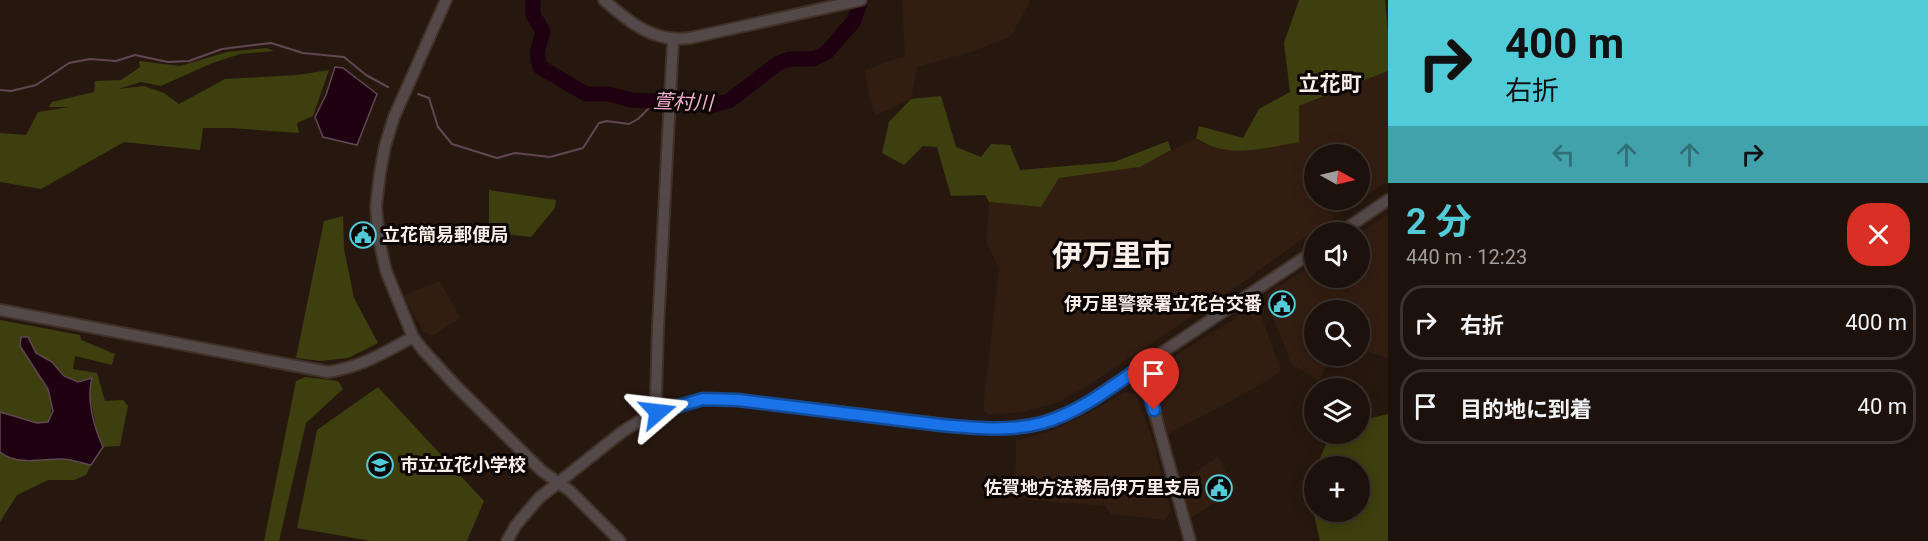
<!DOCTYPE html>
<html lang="ja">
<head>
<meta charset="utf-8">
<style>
	:root { --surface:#1d120b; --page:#2a2019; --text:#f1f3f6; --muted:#a09e9d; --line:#3b322c; --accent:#52cbd8 }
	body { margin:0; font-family:Roboto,"Noto Sans JP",sans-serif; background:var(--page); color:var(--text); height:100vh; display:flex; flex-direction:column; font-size:22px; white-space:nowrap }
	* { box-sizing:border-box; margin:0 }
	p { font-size:20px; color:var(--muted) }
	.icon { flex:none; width:33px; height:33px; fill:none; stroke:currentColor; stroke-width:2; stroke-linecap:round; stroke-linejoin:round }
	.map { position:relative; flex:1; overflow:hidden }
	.sheet { display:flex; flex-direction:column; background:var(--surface); width:540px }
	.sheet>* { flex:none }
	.top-card { background:#52cbd8; color:#111; overflow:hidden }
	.needle { width:39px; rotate:98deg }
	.buttons { position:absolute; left:1304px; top:144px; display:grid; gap:12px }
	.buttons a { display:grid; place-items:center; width:66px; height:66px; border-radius:50%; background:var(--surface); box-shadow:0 3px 15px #0003,0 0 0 2px var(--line); font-size:30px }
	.pin { position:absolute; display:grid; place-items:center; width:51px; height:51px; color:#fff; margin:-62px -26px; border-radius:50% 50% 50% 0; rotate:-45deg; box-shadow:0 0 6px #0007 }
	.pin .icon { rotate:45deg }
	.me { position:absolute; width:66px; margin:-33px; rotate:73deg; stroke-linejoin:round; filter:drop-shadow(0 0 4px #0008) }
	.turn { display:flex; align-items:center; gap:21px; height:126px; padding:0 18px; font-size:27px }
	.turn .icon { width:78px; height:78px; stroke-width:2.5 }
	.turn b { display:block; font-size:42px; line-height:51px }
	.lanes { display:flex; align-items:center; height:57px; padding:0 18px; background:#0003; justify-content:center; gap:30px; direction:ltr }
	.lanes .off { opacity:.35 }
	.round { display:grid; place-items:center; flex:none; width:63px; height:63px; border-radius:24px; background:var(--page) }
	.head { display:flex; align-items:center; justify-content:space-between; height:102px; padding:0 18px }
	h1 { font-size:36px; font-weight:700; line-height:45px; color:var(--accent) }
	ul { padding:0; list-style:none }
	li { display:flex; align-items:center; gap:18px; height:75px; margin:0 12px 9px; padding:0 6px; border:3px solid var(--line); border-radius:24px }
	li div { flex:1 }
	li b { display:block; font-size:22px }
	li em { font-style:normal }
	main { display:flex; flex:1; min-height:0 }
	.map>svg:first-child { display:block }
	.built { fill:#321d11; fill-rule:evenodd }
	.green { fill:#3d3f0e }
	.water { fill:#1f0011; stroke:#604752; stroke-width:1.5 }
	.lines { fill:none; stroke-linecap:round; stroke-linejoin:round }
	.stream { stroke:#604752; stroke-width:2 }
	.river { stroke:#1f0011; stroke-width:15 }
	.tertiary-casing { stroke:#403229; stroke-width:14 }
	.tertiary { stroke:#534949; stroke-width:10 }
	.route-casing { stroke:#114b97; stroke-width:15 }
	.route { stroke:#1a73e8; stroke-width:10 }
	.labels { text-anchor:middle; stroke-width:6; stroke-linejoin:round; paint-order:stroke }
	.poi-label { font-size:18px; font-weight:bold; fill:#f9eee8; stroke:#0b0503; text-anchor:start }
	.water-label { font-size:20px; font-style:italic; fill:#f8add3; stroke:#0b0503 }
	.quarter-label { font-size:21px; font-weight:bold; fill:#f9eee8; stroke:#0b0503 }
	.town-label { font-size:30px; font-weight:bold; fill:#f9eee8; stroke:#0b0503 }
</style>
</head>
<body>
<main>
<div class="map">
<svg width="1388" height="541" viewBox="0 0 1388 541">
	<rect width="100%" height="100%" fill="#27180f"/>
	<path class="built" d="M902,0h129l-20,36 -40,16 -54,15 -6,32 -35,16 -7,-18 -4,-27 40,-14z
		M1388,71v110l-73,49 -75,54 -156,104 -26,14 -34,10 -36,3 -5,-5 16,-142 -13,-25 3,-41 51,5 19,-29 81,-11 56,-29 8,6 95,-2v-36zM1314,154h45v46h-45z
		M1388,215v143l-29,-9v-39h-45v46h17l-12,25 -27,-17 -25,-60v-10l47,-30v14h45v-45z
		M440,281l20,37 -28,18 -8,-4 -21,-36z
		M1251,306l7,1 23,64 -26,17 -89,47 -5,-20 3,-9 -8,-25 6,-17 72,-45z
		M1125,392l11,3 18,49 17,68 -7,8 -53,-6 -6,-8 -90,-7 1,-58 33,-9 48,-23z
		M1218,457l19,31 -46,30 -9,-31 2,-8z"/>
	<path class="green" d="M1299,0h86l3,33v38l-89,35v36c-35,6 -71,18 -103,-4l3,-12 44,12 16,-29 31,-17 -6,-49z
		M266,48l8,3 -34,3 -30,10 -49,22 -20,-4 -23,7 26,-3 20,7 15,11 46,-25 72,-4 32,-5 -16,46 -16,7 2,10 -67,-5h-29l-3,22 -76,-8 -83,47 -41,-7v-49l26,2 12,-23 31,-5h-20l3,-5 42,-10 1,-11 26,-1 19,-13 -1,-6 41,5 47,-14z
		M941,96l15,51 25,10 10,-13 19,1 10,25 94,-8 54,-21 3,9 -31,17 -81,11 -18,29 -52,-5 -4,-7 -34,1 -14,-49 -14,-1 -19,19 -22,-12 7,-31 22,-23z
		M489,190l67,10 -1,8 -24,29 -42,-5z
		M343,216l1,33 10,49 24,45 -30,15 -27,3 -25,-3 28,-137z
		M0,320l80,15 1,5 34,14 -3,11 -37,-9 -2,13 24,4 8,28 18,-1 5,6 -8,40 -17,1 -5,-11 -9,-45 -11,-9 -14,-6 -12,-14 -32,-16c15,22 40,49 28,76l-11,1 -37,-11z
		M305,377l33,4 5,8 -37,34 -27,118h-15l32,-160z
		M378,387l106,114 -17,40h-96l-74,-13 20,-98z
		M1388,414v127h-68l-12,-53 6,-15v39h45v-46h-42c11,-27 10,-32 42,-32v-13z
		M0,452c18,14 41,7 62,7 9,0 19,4 29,6l-5,10 -12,5h-26l-31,15 -17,27z"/>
	<path class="water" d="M335,67l8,1 34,26 -20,51 -34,-8 -8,-20 11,-22z
		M21,337h7l8,16 16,9 12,14 14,6 14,-4c-6,21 2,49 11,69l-12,18c-10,-2 -20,-6 -29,-6 -21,0 -44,7 -62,-7v-40l37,11 11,-1 5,-11 -5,-22 -28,-43z"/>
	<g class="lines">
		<path class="stream" d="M0,90l11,1 25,-6 33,-22 21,-4 26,2 19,-6 33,7 21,-1 33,-12 49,-6 32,10 41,4 22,18 22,12
			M418,94l11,4 9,29 14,17 45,14 18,-5 35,4 33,-9 16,-25 8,-2 22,3 9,-5 17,-17"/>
		<path class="river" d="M533,0v15l10,16 -6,23 3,13 46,27h23l22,6 46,2 33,4 19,-5 48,-37 12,-5h24l13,-6 28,-32 7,-21"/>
		<g class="tertiary-casing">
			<path id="tertiary" d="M446,0l-52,117 -9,29 -5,27 -4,33 3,34 7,31 27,66 10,13 32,35 87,86 28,20 50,50
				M604,0c26,23 50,43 86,38l171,-38
				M1341,232l47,-32
				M0,310l328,62c35,-6 54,-18 85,-35
				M1139,368l9,20 42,153
				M658,412l-2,-15 2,-69 15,-287
				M507,541l9,-16 23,-27 83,-66 19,-12 34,-14 28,-7 35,1 235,28h37l33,-5 36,-15 235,-157"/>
		</g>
		<use href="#tertiary" class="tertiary"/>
	</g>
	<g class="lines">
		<g class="route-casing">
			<path id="route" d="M658,412l45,-13 35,1 203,25c33,3 68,7 101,-2 36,-10 67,-34 97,-55l9,19 6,23"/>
		</g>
		<use href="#route" class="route"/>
	</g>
	<defs>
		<g id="civic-ring" transform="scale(1.35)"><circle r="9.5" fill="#0b0503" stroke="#52cbd8" stroke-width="1.5"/><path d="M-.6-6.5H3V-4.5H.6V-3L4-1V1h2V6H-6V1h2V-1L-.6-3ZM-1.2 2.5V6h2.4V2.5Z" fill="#52cbd8"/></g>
		<g id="school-ring" transform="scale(1.35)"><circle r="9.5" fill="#0b0503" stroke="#52cbd8" stroke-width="1.5"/><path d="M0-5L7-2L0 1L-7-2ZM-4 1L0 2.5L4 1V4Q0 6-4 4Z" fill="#52cbd8"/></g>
	</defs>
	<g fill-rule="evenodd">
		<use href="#civic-ring" x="363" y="235"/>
		<use href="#civic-ring" x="1282" y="304"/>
		<use href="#school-ring" x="380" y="465"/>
		<use href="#civic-ring" x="1219" y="488"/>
	</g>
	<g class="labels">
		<g class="poi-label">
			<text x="382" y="241">立花簡易郵便局</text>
			<text x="1262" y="310" text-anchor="end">伊万里警察署立花台交番</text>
			<text x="400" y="471">市立立花小学校</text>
			<text x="1200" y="494" text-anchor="end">佐賀地方法務局伊万里支局</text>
		</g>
		<g class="water-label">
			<text transform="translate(683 102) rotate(2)" y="7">萱村川</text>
		</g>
		<g class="quarter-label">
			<text x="1330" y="91">立花町</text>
		</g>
		<g class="town-label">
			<text x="1112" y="266">伊万里市</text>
		</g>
	</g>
</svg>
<div class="buttons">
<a><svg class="needle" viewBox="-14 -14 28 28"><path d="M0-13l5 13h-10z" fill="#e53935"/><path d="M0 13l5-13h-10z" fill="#a09e9d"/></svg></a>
<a><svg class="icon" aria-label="sound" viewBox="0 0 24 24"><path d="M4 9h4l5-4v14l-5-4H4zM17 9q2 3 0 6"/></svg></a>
<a><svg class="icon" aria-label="search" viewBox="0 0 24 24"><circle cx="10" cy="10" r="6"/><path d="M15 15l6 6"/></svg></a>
<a><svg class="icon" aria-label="layers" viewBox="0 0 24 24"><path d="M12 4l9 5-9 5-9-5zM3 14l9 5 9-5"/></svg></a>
<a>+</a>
</div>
<div class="pin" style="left:1154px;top:410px;background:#d93025"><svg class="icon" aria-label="arrive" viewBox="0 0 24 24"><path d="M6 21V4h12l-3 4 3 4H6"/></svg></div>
<svg class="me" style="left:658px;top:412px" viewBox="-20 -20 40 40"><path d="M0-17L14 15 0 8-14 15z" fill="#1a73e8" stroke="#fff" stroke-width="4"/></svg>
</div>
<section class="sheet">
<div class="top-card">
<div class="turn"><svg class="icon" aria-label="right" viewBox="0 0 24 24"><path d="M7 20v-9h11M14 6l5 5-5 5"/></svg><div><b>400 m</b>右折</div></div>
<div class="lanes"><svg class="icon off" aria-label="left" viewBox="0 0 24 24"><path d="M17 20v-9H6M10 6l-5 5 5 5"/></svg><svg class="icon off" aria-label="ahead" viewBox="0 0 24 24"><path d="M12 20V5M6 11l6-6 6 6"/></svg><svg class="icon off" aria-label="ahead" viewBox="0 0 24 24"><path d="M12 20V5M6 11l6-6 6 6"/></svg><svg class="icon" aria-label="right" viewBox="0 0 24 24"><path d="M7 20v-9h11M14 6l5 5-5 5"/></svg></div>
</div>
<div class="head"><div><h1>2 分</h1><p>440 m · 12:23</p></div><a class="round" style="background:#d93025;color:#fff"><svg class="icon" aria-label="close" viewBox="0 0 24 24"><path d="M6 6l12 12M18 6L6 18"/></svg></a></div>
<ul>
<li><svg class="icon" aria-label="right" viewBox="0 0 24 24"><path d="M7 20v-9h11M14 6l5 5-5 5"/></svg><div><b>右折</b></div><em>400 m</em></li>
<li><svg class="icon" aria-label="arrive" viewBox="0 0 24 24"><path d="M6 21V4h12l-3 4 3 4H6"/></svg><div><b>目的地に到着</b></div><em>40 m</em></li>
</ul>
</section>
</main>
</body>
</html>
